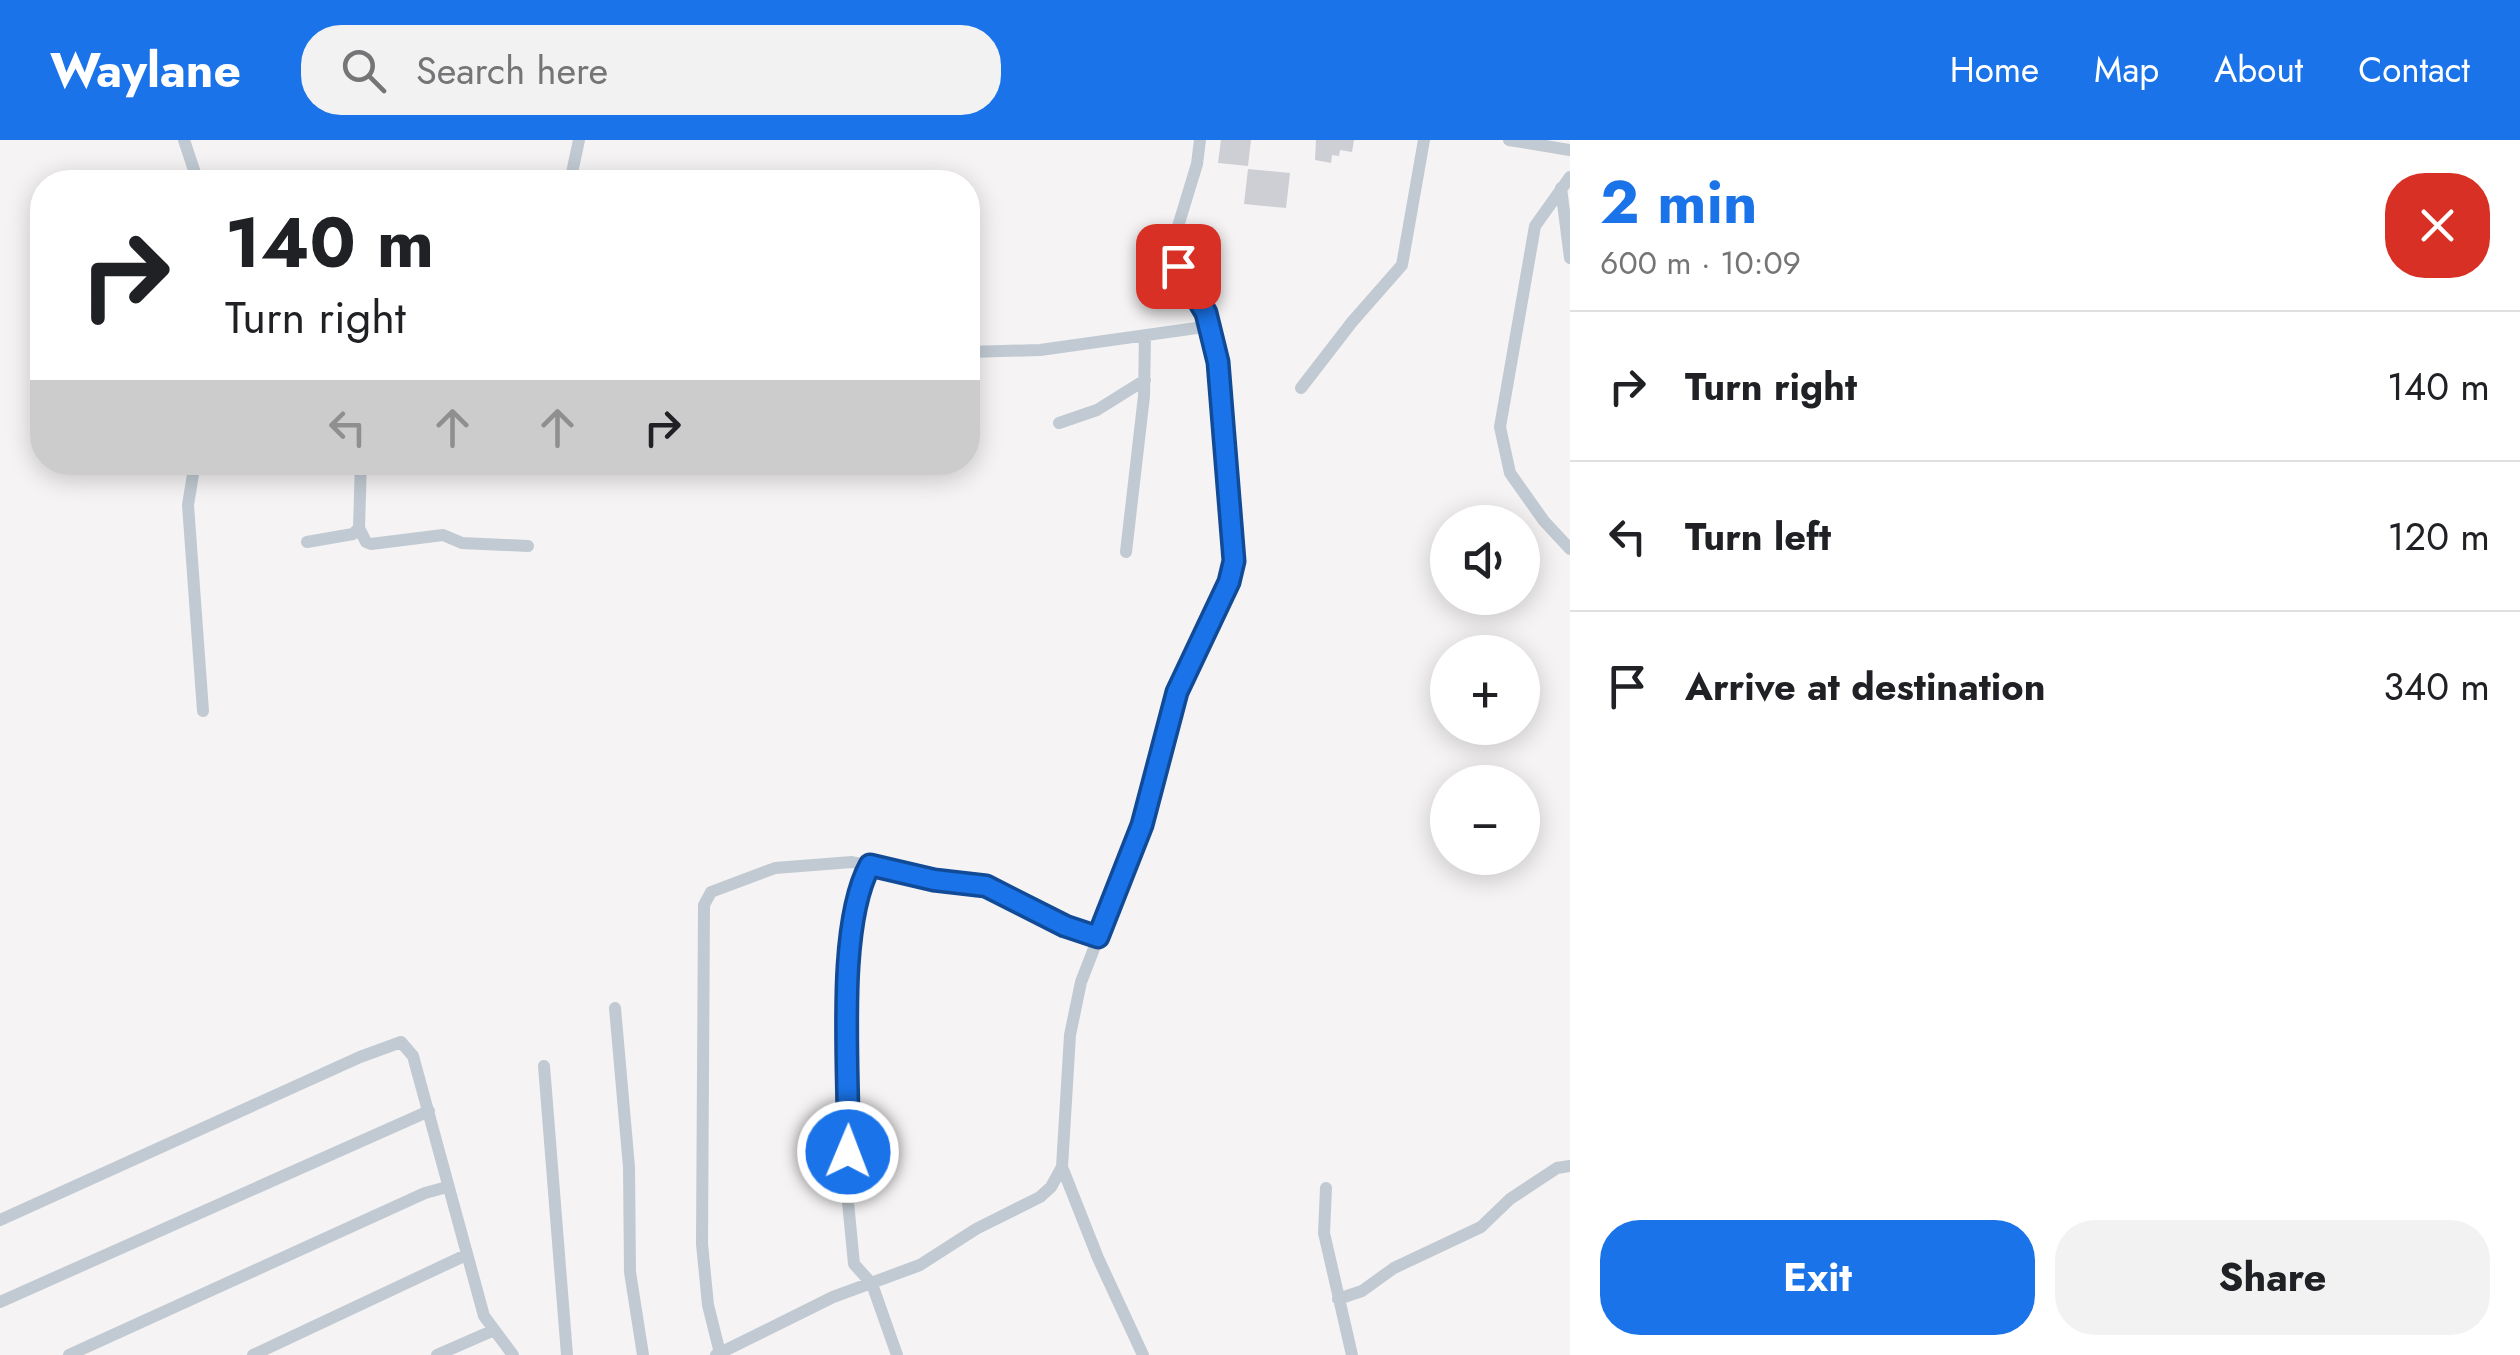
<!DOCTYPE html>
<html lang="en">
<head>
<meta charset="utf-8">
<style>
	:root { --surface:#fff; --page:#f2f2f2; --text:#202124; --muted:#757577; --line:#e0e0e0; --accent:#1a73e8 }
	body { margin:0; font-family:Jost,sans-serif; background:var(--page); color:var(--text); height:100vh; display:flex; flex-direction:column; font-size:38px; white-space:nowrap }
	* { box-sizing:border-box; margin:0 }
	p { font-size:32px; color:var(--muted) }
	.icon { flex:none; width:55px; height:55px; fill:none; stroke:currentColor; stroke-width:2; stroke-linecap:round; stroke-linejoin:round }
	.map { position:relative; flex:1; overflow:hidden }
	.side { display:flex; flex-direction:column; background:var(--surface); width:950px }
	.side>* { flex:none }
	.guide { position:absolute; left:30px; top:30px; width:950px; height:305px; border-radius:40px; box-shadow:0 5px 25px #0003; background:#fff; color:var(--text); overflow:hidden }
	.controls { position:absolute; left:1430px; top:365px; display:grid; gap:20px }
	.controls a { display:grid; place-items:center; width:110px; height:110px; border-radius:50%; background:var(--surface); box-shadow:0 5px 25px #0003; font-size:50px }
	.pin { position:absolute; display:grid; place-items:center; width:85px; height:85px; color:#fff; margin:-42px; border-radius:20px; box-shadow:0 5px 15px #0006 }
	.me { position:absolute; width:110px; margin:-55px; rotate:1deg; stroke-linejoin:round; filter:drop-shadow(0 0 8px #0008) }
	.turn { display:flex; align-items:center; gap:35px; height:210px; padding:0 30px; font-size:45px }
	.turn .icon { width:130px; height:130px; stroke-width:2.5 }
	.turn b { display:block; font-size:70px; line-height:85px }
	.lanes { display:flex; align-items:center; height:95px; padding:0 30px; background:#0003; justify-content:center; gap:50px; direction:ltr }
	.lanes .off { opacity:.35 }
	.round { display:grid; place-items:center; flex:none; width:105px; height:105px; border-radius:40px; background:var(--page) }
	.headline { display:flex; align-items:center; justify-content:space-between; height:170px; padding:0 30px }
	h1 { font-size:60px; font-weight:700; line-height:75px; color:var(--accent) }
	.primary-button { display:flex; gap:20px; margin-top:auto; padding:20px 30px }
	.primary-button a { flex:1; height:115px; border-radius:40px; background:var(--accent); color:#fff; font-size:40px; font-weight:700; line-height:115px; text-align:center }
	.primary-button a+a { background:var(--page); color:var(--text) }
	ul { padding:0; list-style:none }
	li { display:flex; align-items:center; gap:30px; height:150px; padding:0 30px; border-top:2px solid var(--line) }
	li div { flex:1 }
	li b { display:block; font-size:38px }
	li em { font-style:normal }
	header { display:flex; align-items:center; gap:60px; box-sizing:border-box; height:140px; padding:0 50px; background:var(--accent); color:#fff }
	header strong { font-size:48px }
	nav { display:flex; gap:55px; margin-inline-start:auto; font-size:35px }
	.search { width:700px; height:90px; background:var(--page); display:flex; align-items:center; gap:25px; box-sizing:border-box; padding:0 35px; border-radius:40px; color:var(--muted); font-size:38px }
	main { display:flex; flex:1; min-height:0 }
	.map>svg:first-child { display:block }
	.building { fill:#cdcfd5 }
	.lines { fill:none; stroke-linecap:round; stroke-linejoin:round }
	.street { stroke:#c1cad2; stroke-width:12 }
	.route-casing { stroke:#114b97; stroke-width:25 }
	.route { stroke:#1a73e8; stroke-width:18 }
</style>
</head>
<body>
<header>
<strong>Waylane</strong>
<div class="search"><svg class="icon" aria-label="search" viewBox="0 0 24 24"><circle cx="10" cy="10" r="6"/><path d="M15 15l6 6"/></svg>Search here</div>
<nav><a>Home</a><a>Map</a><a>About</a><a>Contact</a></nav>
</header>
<main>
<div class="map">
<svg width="1570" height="1215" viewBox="0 0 1570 1215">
	<rect width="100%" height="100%" fill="#f5f3f3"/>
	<path class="building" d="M1221,0h30l-3,26 -30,-3z
		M1316,0h38l-2,12 -12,-2 -1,6 -7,-1 -1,8 -16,-3z
		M1248,29l42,4 -4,35 -42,-4z"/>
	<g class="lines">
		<path class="street" d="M184,0l14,42
			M1509,0l61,10
			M1570,37l-35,49 -35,201 10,46 34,48 26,28
			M570,42l9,-42
			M1561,48l9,70
			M968,212l72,-2 171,-24
			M1301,248l51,-66 50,-57 22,-125
			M1059,283l38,-13 48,-30
			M195,322l-7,43 15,206
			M359,388l7,14 5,2 72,-9 19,8 66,3
			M307,402l46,-8 6,-6 2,-66
			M1126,412l18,-156 1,-61
			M870,725l-11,27 -10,88 -2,212 7,72 18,20 25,71
			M615,868l14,159 1,105 13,83
			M544,926l23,289
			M1062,1027l36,91 45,97
			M1326,1048l-2,45 28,122
			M0,1080l360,-163 41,-15 12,14 71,260 29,39
			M1338,1159l24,-8 32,-23 87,-41 29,-28 47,-31 13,-2
			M0,1162l429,-191
			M720,1213l-12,-48 -6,-61 2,-339 7,-13 64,-24 77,-6 83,18 50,6 80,41 32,10
			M69,1215l356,-162 22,-6
			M253,1215l213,-100
			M437,1215l55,-24
			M716,1215l117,-58 87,-32 56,-36 64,-32 11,-10 11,-20 8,-132 11,-53 61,-157 35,-132 55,-119 1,-40 -10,-78 -5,-94 -12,-49 -28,-47 -6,-20 25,-82 3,-24"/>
	</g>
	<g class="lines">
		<g class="route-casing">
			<path id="route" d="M848,1012c2,-76 -13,-223 22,-287l64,15 52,6 79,40 33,11 44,-112 35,-133 52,-110 5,-21 -16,-199 -12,-49 -28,-47"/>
		</g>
		<use href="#route" class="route"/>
	</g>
</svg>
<div class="controls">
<a><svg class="icon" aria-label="sound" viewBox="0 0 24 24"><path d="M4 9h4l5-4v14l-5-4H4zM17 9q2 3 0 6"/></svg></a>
<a>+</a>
<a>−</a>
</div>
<div class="pin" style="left:1178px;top:126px;background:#d93025"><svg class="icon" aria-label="arrive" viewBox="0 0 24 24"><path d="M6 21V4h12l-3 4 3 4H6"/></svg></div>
<svg class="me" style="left:848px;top:1012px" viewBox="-20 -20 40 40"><circle r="17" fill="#1a73e8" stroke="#fff" stroke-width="3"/><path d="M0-11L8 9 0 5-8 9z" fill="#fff"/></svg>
<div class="guide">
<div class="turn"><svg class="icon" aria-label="right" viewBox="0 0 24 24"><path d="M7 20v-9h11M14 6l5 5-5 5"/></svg><div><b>140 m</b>Turn right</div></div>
<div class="lanes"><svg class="icon off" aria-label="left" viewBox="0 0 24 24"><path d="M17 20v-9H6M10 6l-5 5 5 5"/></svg><svg class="icon off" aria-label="ahead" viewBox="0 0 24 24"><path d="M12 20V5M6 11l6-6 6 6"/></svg><svg class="icon off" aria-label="ahead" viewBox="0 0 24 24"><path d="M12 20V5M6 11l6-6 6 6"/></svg><svg class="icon" aria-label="right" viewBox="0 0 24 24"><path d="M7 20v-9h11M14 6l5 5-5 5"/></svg></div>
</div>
</div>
<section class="side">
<div class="headline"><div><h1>2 min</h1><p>600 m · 10:09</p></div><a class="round" style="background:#d93025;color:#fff"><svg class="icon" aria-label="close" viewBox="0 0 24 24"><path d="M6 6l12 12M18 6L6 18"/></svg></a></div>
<ul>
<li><svg class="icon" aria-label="right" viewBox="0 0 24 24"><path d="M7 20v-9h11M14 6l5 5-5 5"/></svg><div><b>Turn right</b></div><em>140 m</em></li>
<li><svg class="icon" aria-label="left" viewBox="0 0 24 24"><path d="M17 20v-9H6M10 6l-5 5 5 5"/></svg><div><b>Turn left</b></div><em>120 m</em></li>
<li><svg class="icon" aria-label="arrive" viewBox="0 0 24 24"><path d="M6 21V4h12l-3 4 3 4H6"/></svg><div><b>Arrive at destination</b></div><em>340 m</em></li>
</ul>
<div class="primary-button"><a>Exit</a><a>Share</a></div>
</section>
</main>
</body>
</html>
